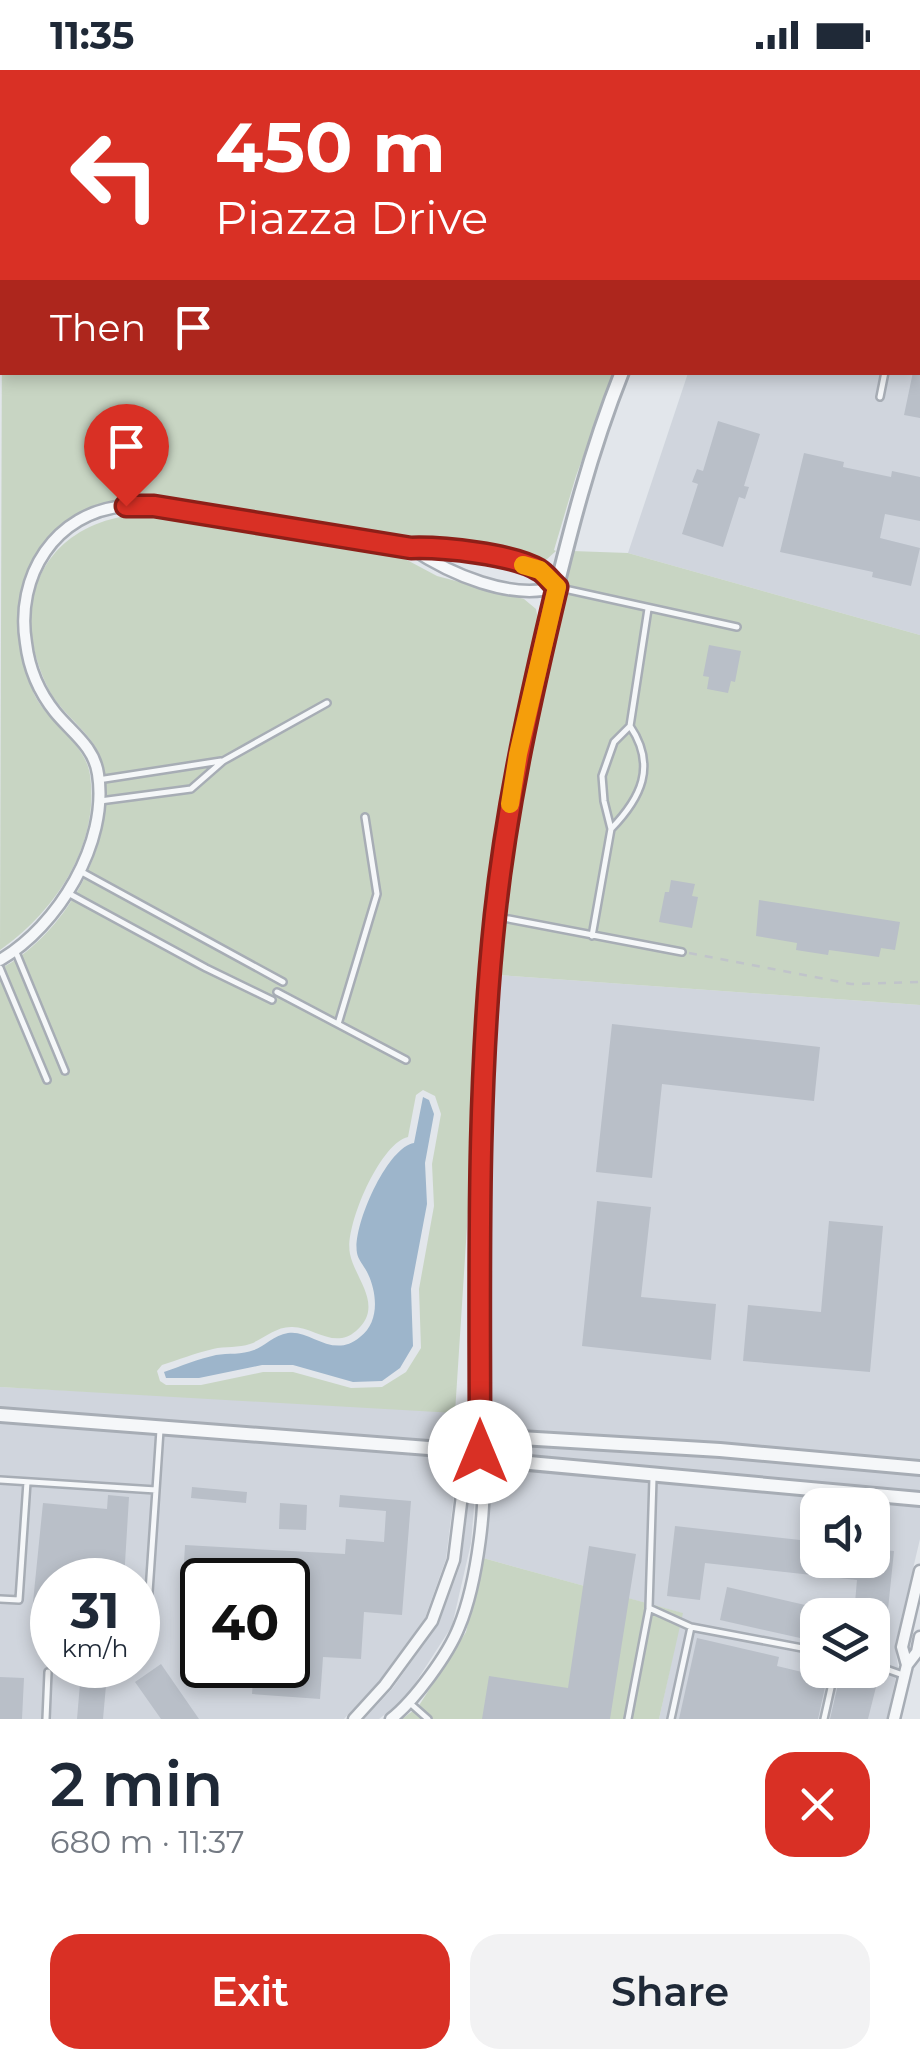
<!DOCTYPE html>
<html lang="en">
<head>
<meta charset="utf-8">
<style>
	:root { --surface:#fff; --page:#f2f2f3; --text:#1f2937; --muted:#747a83; --accent:#d93025 }
	body { margin:0; font-family:Montserrat,sans-serif; background:var(--page); color:var(--text); height:100vh; display:flex; flex-direction:column; font-size:38px; white-space:nowrap }
	* { box-sizing:border-box; margin:0 }
	p { font-size:32px; color:var(--muted) }
	.icon { flex:none; width:55px; height:55px; fill:none; stroke:currentColor; stroke-width:2; stroke-linecap:round; stroke-linejoin:round }
	.map { position:relative; height:1649px; overflow:hidden }
	.details { display:flex; flex-direction:column; background:var(--surface); flex:1 }
	.details>* { flex:none }
	.hud { position:absolute; left:0px; top:0px; width:920px; height:305px; box-shadow:0 5px 15px #0003; background:#d93025; color:#fff; overflow:hidden }
	.tools { position:absolute; left:800px; top:1418px; display:grid; gap:20px }
	.tools a { display:grid; place-items:center; width:90px; height:90px; border-radius:20px; background:var(--surface); box-shadow:0 5px 15px #0003; font-size:50px }
	.speed { position:absolute; left:30px; top:1488px; display:flex; gap:20px; font-size:50px; font-weight:700; text-align:center }
	.speed>* { display:grid; place-content:center; width:130px; height:130px; border-radius:50%; background:var(--surface); box-shadow:0 5px 15px #0003; line-height:1 }
	.speed small { font-size:25px; font-weight:400 }
	.speed .limit { border:5px solid #111; border-radius:15px; background:#fff; color:#111 }
	.pin { position:absolute; display:grid; place-items:center; width:85px; height:85px; color:#fff; margin:-102px -42px; border-radius:50% 50% 50% 0; rotate:-45deg; box-shadow:0 0 10px #0007 }
	.pin .icon { rotate:45deg }
	.me { position:absolute; width:110px; margin:-55px; rotate:0deg; stroke-linejoin:round; filter:drop-shadow(0 0 8px #0008) }
	.turn { display:flex; align-items:center; gap:35px; height:210px; padding:0 50px; font-size:45px }
	.turn .icon { width:130px; height:130px; stroke-width:2.5 }
	.turn b { display:block; font-size:70px; line-height:85px }
	.then { display:flex; align-items:center; height:95px; padding:0 50px; background:#0003; gap:20px; font-size:38px }
	.round { display:grid; place-items:center; flex:none; width:105px; height:105px; border-radius:30px; background:var(--page) }
	.overview { display:flex; align-items:center; justify-content:space-between; height:170px; padding:0 50px }
	h1 { font-size:60px; font-weight:600; line-height:75px }
	.primary-button { display:flex; gap:20px; margin-top:auto; padding:20px 50px }
	.primary-button a { flex:1; height:115px; border-radius:30px; background:var(--accent); color:#fff; font-size:40px; font-weight:600; line-height:115px; text-align:center }
	.primary-button a+a { background:var(--page); color:var(--text) }
	.status { display:flex; justify-content:space-between; align-items:center; height:70px; padding:0 50px; background:var(--surface); direction:ltr }
	.status svg { height:28px; fill:currentColor }
	.map>svg:first-child { display:block }
	.built { fill:#d0d5dd; fill-rule:evenodd }
	.green { fill:#c8d5c3; fill-rule:evenodd }
	.water { fill:#9db5cb }
	.building { fill:#b9bfc8 }
	.lines { fill:none; stroke-linecap:round; stroke-linejoin:round }
	.service-casing { stroke:#a7adb5; stroke-width:10 }
	.minor-casing { stroke:#a7adb5; stroke-width:15 }
	.tertiary-casing { stroke:#a7adb5; stroke-width:18 }
	.path { stroke:#c0c4ca; stroke-width:2.5; stroke-dasharray:8 8; stroke-linecap:butt }
	.service { stroke:#f5f7f9; stroke-width:5 }
	.minor { stroke:#f5f7f9; stroke-width:10 }
	.tertiary { stroke:#f5f7f9; stroke-width:12 }
	.route-casing { stroke:#8d1f18; stroke-width:25 }
	.route { stroke:#d93025; stroke-width:18 }
	.slow { stroke:#f59e0b; stroke-width:18 }
</style>
</head>
<body>
<div class="status"><b>11:35</b><svg viewBox="0 0 49 12"><path d="M0 12V9h3v3zM5 12V6h3v6zM10 12V3h3v9zM15 12V0h3v12zM26 1h20v11H26zM47 4h2v5h-2z"/></svg></div>
<div class="map">
<svg width="920" height="1649" viewBox="0 0 920 1649">
	<rect width="100%" height="100%" fill="#e2e6eb"/>
	<path class="built" d="M918,13h2v552l-292,-82 60,-180 230,-1z
		M498,905l422,30v457l-200,-18 -217,-13 -16,8 1,-260z
		M0,1317l473,24 -1,34 -472,-36z
		M0,1352l160,11 308,25 -12,20 -10,81 -21,59 -46,63 -35,38h-344zM52,1510h86v85h-86zM202,1510h86v85h-86z
		M506,1374l213,13 201,19v16l-415,-38 -10,-3z
		M490,1393l13,5 417,38v33l-25,106 3,22 -11,52h-228l23,-106 -199,-55 10,-78zM818,1435h54v55h-54zM818,1545h54v55h-54z
		M477,1402l-6,71 -19,83 -47,73 -26,20h-15l28,-30 47,-66 22,-60 10,-82z"/>
	<path class="green" d="M2,252v50l612,1 -38,103 -22,74 2,1 -10,9 -95,-21 -61,-3 -246,-37c-110,-5 -144,104 -110,195 14,29 51,48 56,81 10,70 -35,137 -90,175z
		M142,444l250,38 45,24 87,23 12,10 3,15 -27,120 -25,172 -32,497 -455,-26v-418c65,-34 117,-125 104,-199 -6,-36 -39,-50 -55,-80 -44,-87 -5,-169 93,-176zM423,1020l12,6 6,18 -9,50 2,42 -15,83 2,59 -15,24 -24,15 -31,1 -58,-16h-30l-62,13h-35l-6,-4 -3,-10 5,-6c16,-5 33,-12 51,-16 12,-3 26,-1 37,-5 14,-5 25,-17 41,-17 22,-1 43,23 65,4 29,-25 -1,-52 -6,-77 -6,-27 30,-111 58,-117l8,-42z
		M572,481l56,2 292,82v370l-422,-30c11,-143 39,-289 74,-424z
		M483,1488l200,55 -24,106h-257l16,-12 48,-75z"/>
	<path class="water" d="M423,1027l6,3 5,14 -9,49 2,41 -16,85 2,57 -13,22 -18,13 -29,1 -60,-17h-31l-63,13h-33l-2,-6c17,-6 34,-13 52,-17 12,-2 26,0 38,-5 11,-4 20,-15 34,-17 22,-4 45,27 72,4 20,-15 17,-44 8,-63 -3,-7 -10,-14 -11,-21 -5,-26 30,-106 57,-110z"/>
	<path class="building" d="M918,292h2v56l-16,-3 9,-43h5z
		M718,351l42,13 -16,52 5,1 -4,12 -6,-2 -16,50 -41,-13 16,-50 -6,-2 5,-13 6,2z
		M804,383l40,9 -1,5 48,10 1,-6 28,6v44l-35,-7 -5,24 40,10 -9,38 -39,-9 1,-5 -93,-20z
		M709,575l32,6 -6,31 -4,-1 -3,12 -21,-4 2,-12 -6,-1z
		M671,810l24,4 -3,12 6,1 -6,31 -33,-6 6,-30h4z
		M759,830l141,22 -5,28 -14,-2 -2,9 -50,-7 -1,5 -32,-5 1,-7 -41,-7z
		M612,954l208,23 -6,54 -152,-17 -10,94 -56,-6z
		M597,1131l54,6 -10,90 75,7 -5,56 -129,-14z
		M829,1151l54,5 -13,146 -127,-11 5,-56 73,7z
		M192,1417l55,5 -1,11 -55,-5z
		M108,1425l21,2 -5,83h-72v44l-21,-2 12,-119 64,6z
		M340,1425l71,6 -9,114 -38,-3 -3,47 -38,-2 -3,42 -68,-5 2,-29h39l7,-85h-98v58l-22,-1 5,-92 160,9 1,-15 38,3 2,-31 -47,-4z
		M280,1433l27,2 -1,25 -27,-1z
		M675,1456l143,16v18h54v-11l22,2 -10,97 -12,-2v-31l-18,-1 3,-34 -152,-17 -5,37 -33,-4z
		M589,1476l47,8 -26,165h-128l7,-43 79,12z
		M727,1517l91,21v34l-98,-22z
		M697,1568l82,19 -2,9 50,12 -9,41h-139z
		M161,1594l38,55h-38l-26,-37z
		M81,1602l26,2 -4,45h-26z
		M0,1607l24,1 -2,41h-22z
		M839,1610l37,7 -8,32h-38z"/>
	<g class="lines">
		<g class="service-casing">
			<path id="service" d="M464,0l2,2
				M560,0l5,2
				M863,0l9,2
				M534,2l3,-2
				M918,11l2,1
				M880,327l5,-25
				M560,518l177,39
				M630,656l18,-117
				M98,710l123,-19
				M100,731l91,-12 32,-28 104,-58
				M80,801l203,111
				M68,823l138,75 66,32
				M498,847l184,35
				M592,866l19,-107 -7,-28 -2,-25 12,-34 16,-16c27,40 11,72 -19,103
				M15,880l50,121
				M0,898l47,112
				M277,922l129,68
				M338,954l39,-130 -12,-77
				M653,1408l-4,130 42,19 127,24
				M0,1410l156,10 4,-60
				M0,1529l19,1 8,-118
				M147,1551l9,-131
				M872,1594l31,11
				M411,1634l17,15
				M46,1649l2,-47
				M628,1649l21,-110
				M671,1649l20,-92
				M824,1649l11,-49"/>
		</g>
		<g class="minor-casing">
			<path id="minor" d="M0,890c58,-34 109,-117 98,-186 -4,-28 -27,-42 -43,-62 -16,-20 -26,-44 -29,-69 -11,-67 29,-131 99,-137 44,-3 92,11 136,17 50,8 100,16 150,25 32,-1 102,6 128,22 7,4 12,12 18,17 -46,14 -107,-13 -146,-39
				M907,1595l-5,-18 18,-76
				M354,1649l31,-34 47,-64 22,-61 10,-81 16,-27
				M391,1649c23,-18 57,-64 68,-92 17,-41 31,-131 21,-174
				M894,1649l13,-54 10,-13 3,-15"/>
		</g>
		<g class="tertiary-casing">
			<path id="tertiary" d="M757,2l1,-2
				M0,1345l480,37 27,9 413,38
				M480,1382c0,-179 -4,-358 15,-536 10,-101 31,-199 54,-297 20,-84 41,-167 73,-247
				M480,1382l23,-15 217,13 200,18"/>
		</g>
		<path class="path" d="M689,883l162,31 69,-2"/>
		<use href="#service" class="service"/>
		<use href="#minor" class="minor"/>
		<use href="#tertiary" class="tertiary"/>
	</g>
	<g class="lines">
		<g class="route-casing">
			<path id="route" d="M126,436h28l257,42c31,-1 102,6 128,22 7,4 12,12 18,17 -26,109 -50,216 -62,328 -19,178 -15,358 -15,537"/>
		</g>
		<use href="#route" class="route"/>
		<path class="slow" d="M510,734l8,-50 39,-167 -17,-17 -17,-5"/>
	</g>
</svg>
<div class="tools">
<a><svg class="icon" aria-label="sound" viewBox="0 0 24 24"><path d="M4 9h4l5-4v14l-5-4H4zM17 9q2 3 0 6"/></svg></a>
<a><svg class="icon" aria-label="layers" viewBox="0 0 24 24"><path d="M12 4l9 5-9 5-9-5zM3 14l9 5 9-5"/></svg></a>
</div>
<div class="speed"><div>31<small>km/h</small></div><div class="limit">40</div></div>
<div class="pin" style="left:126px;top:436px;background:#d93025"><svg class="icon" aria-label="arrive" viewBox="0 0 24 24"><path d="M6 21V4h12l-3 4 3 4H6"/></svg></div>
<svg class="me" style="left:480px;top:1382px" viewBox="-20 -20 40 40"><circle r="19" fill="#fff"/><path d="M0-13L10 11 0 6-10 11z" fill="#d93025"/></svg>
<div class="hud">
<div class="turn"><svg class="icon" aria-label="left" viewBox="0 0 24 24"><path d="M17 20v-9H6M10 6l-5 5 5 5"/></svg><div><b>450 m</b>Piazza Drive</div></div>
<div class="then">Then<svg class="icon" aria-label="arrive" viewBox="0 0 24 24"><path d="M6 21V4h12l-3 4 3 4H6"/></svg></div>
</div>
</div>
<section class="details">
<div class="overview"><div><h1>2 min</h1><p>680 m · 11:37</p></div><a class="round" style="background:#d93025;color:#fff"><svg class="icon" aria-label="close" viewBox="0 0 24 24"><path d="M6 6l12 12M18 6L6 18"/></svg></a></div>
<div class="primary-button"><a>Exit</a><a>Share</a></div>
</section>
</body>
</html>
